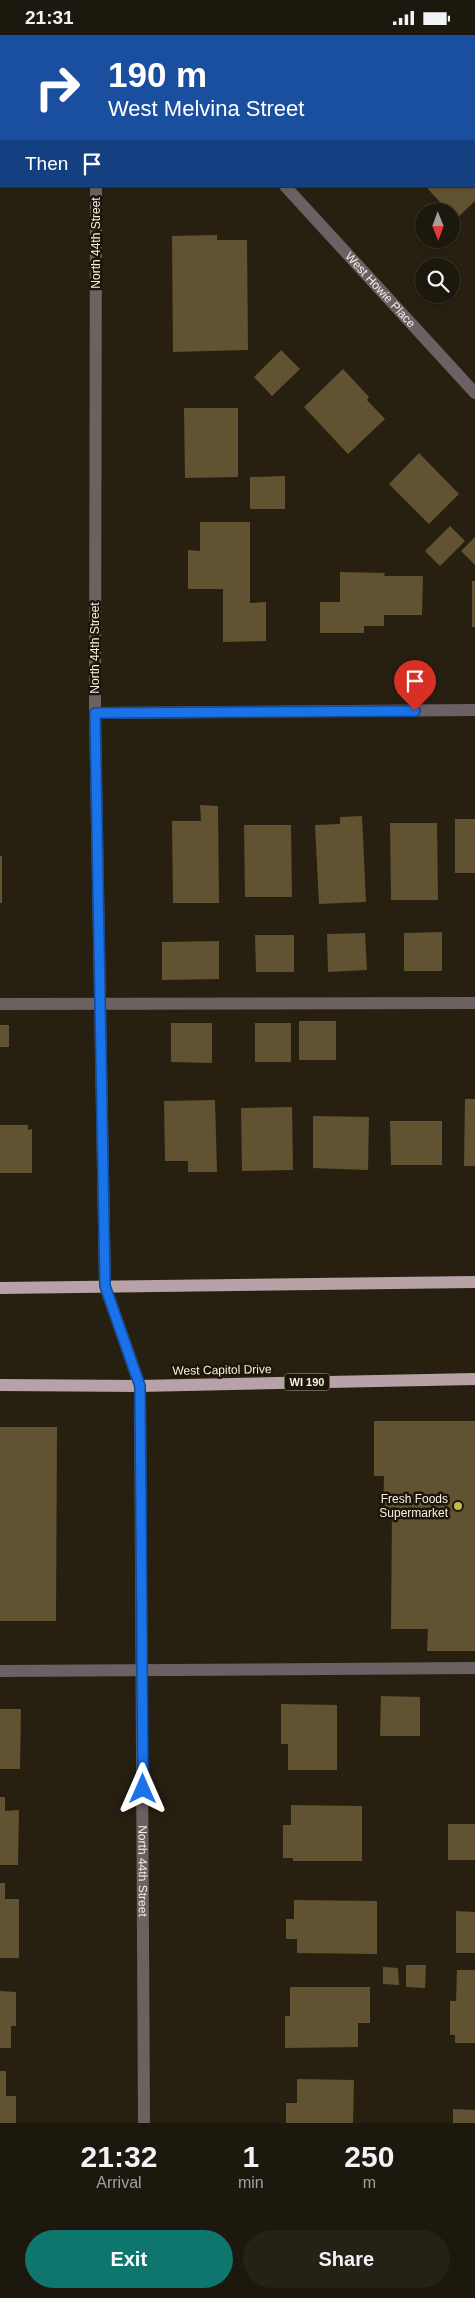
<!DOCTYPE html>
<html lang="en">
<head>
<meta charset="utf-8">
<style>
	:root { --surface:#1d180d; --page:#252116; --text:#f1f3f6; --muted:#a0a09d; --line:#3b372e; --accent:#0f766e }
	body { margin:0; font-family:Arial,sans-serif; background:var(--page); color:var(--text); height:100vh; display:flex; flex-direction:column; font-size:19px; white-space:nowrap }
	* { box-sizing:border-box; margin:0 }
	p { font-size:16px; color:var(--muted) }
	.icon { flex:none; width:28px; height:28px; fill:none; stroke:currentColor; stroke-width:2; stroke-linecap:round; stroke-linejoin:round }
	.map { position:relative; height:2088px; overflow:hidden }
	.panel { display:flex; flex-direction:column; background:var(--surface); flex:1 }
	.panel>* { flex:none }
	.banner { position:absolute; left:0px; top:0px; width:475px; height:152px; box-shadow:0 1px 4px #0004,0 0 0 1px var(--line); background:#1a4fa0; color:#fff; overflow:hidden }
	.needle { width:32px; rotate:179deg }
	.fabs { position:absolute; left:415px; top:168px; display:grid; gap:10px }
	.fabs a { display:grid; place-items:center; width:45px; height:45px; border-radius:50%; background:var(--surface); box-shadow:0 1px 4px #0004,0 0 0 1px var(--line); font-size:25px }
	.pin { position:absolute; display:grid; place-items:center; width:42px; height:42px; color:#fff; margin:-51px -21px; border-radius:50% 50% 50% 0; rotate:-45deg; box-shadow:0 0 5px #0007 }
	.pin .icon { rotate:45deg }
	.me { position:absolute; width:55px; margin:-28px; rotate:0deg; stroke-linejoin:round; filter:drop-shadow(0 0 4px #0008) }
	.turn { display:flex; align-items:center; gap:18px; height:105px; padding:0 25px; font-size:22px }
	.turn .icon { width:65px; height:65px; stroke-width:2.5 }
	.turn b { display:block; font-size:35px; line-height:42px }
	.then { display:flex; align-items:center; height:48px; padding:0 25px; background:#0003; gap:10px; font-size:19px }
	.eta { display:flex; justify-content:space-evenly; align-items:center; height:85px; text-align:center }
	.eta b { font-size:30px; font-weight:700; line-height:35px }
	.cta { display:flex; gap:10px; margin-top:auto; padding:10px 25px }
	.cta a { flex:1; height:58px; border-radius:30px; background:var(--accent); color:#fff; font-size:20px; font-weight:700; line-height:58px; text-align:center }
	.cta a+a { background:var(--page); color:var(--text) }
	.status { display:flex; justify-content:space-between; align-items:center; height:35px; padding:0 25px; background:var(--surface); direction:ltr }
	.status svg { height:14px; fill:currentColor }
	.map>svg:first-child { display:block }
	.building { fill:#615231 }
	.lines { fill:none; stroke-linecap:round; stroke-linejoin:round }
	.minor { stroke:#6b6163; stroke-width:12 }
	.major { stroke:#b6a2a7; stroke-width:12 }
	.route-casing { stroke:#114b97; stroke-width:12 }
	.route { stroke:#1a73e8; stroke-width:9 }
	.poi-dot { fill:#bcbf44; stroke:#1d1608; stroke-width:2 }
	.labels { text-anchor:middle; stroke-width:5; stroke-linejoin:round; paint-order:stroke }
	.shield { fill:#1d1608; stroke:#b5afa4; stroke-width:1 }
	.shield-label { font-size:11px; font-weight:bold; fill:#f6f1e7 }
	.street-label { font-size:12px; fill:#f6f1e7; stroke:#1d1608 }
	.poi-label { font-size:12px; fill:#f6f1e7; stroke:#1d1608; text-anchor:end }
</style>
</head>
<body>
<div class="status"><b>21:31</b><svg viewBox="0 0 49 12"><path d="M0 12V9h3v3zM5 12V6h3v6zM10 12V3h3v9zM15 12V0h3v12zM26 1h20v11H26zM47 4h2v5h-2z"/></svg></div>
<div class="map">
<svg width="475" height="2088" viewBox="0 0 475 2088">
	<rect width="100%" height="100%" fill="#272011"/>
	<path class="building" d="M425,151h50v15l-19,18z
		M217,200v5h30l1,110 -75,2 -1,-116z
		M281,315l19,19 -28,27 -18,-19z
		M343,334l26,28 -2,3 18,19 -37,35 -44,-47z
		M184,373h54v69l-53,1z
		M419,418l40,41 -30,30 -40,-40z
		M285,441v33h-35v-32z
		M200,487h50v81l16,-1v39l-43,1v-53h-35v-39l12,1z
		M450,491l15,15 -25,25 -15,-15z
		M475,502v28l-14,-14z
		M340,537l45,1 -1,3h39l-1,39h-38v11h-20v7h-44v-31h20z
		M472,546h3v46h-3z
		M200,770l18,1 1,97h-46l-1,-82h29z
		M362,781l4,86 -47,2 -4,-79 25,-1v-7z
		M455,784h20v54h-20z
		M390,788h47l1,77h-47z
		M244,790h47l1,72h-47z
		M0,821h2v47h-2z
		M442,897v39h-38v-38z
		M365,898l2,37 -39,2 -1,-38z
		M255,900h39v37h-38z
		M219,906v38l-57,1v-38z
		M299,986h37v39h-37z
		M171,988h41v40l-41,-1z
		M255,988h36v39h-36z
		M0,990h9v22h-9z
		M465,1064h10v67h-11z
		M215,1065l2,72h-29v-11h-23l-1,-60z
		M292,1072l1,63 -51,1 -1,-63z
		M313,1081l56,1 -1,53 -55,-2z
		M390,1086h52v44h-51z
		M0,1090h28v5l4,-1v44h-32z
		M374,1386h101v230h-48l1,-22h-37l1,-117 -9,-1 1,-35h-10z
		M0,1392h57l-1,194h-56z
		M381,1661l39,1v39h-40z
		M281,1669l56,1v65h-49v-26h-7z
		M0,1674h21l-1,60h-20z
		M0,1762h5v14l14,-1 -1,55h-18z
		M291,1770l71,1v55h-69v-3h-10v-33h8z
		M448,1789h27v36h-27z
		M0,1848h5v16h14v59h-19z
		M294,1865l83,1v53l-80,-1v-14h-11v-20h8z
		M456,1876l19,1v41h-19z
		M406,1930h20l-1,23 -19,-1z
		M383,1932l15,1 1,17 -16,-1z
		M457,1935h18v73h-20v-8h-5v-34h6z
		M290,1952h80v36h-12v24l-73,1v-32h5z
		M0,1956l16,1v34h-5v22h-11z
		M0,2036h6v25h10v27h-16z
		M297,2044l57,1 -1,43h-67v-20h11z
		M453,2074l22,1v13h-22z"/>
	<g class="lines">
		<g class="minor">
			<path d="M139,0l2,1"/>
			<path d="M204,1l2,-1"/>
			<path d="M0,81h1"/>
			<path id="s1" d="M96,151l-1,527 10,573 35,100 4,737"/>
			<path id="s2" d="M285,151l190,207"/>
			<path d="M95,678l380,-3"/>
			<path d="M0,969l475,-1"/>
			<path d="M0,1636l475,-3"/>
		</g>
		<path class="major" d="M0,1253l475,-6
			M0,1350l140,1 335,-7"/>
	</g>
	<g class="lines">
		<g class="route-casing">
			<path id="route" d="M143,1754l-3,-403 -35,-100 -10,-573 320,-2"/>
		</g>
		<use href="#route" class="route"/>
	</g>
	<circle class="poi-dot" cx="458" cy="1471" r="5"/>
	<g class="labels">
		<rect class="shield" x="284.5" y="1338.5" width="45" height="17" rx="4"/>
		<g class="shield-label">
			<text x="307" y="1351">WI 190</text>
		</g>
		<g class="street-label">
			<text transform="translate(96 208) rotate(-90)" y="4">North 44th Street</text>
			<text dy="4" stroke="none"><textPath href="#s2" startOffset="141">West Howie Place</textPath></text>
			<text transform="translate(95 613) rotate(-90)" y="4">North 44th Street</text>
			<text transform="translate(222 1335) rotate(-1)" y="4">West Capitol Drive</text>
			<text dy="4" stroke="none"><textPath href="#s1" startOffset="1691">North 44th Street</textPath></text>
		</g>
		<g class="poi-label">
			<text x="448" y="1468">Fresh Foods<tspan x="448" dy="14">Supermarket</tspan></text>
		</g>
	</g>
</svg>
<div class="fabs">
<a><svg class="needle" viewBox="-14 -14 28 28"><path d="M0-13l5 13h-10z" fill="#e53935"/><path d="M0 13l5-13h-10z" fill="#a0a09d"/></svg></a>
<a><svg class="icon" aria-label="search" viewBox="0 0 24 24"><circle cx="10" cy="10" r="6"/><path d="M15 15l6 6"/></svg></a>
</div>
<div class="pin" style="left:415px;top:676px;background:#d93025"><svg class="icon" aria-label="arrive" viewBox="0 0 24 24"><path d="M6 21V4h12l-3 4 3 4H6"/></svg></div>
<svg class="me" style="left:143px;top:1754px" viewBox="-20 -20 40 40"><path d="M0-17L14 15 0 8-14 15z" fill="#1a73e8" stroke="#fff" stroke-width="4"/></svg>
<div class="banner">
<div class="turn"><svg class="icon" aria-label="right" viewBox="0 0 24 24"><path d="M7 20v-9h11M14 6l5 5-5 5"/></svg><div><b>190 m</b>West Melvina Street</div></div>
<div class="then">Then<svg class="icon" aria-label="arrive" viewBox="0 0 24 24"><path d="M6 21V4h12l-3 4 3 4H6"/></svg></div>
</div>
</div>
<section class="panel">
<div class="eta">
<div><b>21:32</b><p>Arrival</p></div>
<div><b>1</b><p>min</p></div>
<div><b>250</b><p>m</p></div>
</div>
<div class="cta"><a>Exit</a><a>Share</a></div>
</section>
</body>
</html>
